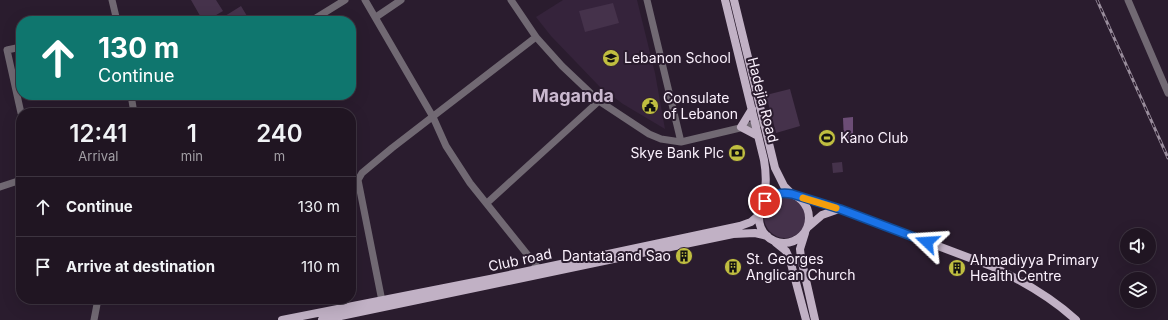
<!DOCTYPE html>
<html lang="en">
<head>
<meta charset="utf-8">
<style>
	:root { --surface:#201522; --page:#281e2a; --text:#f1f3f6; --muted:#a29fa5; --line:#3d3440 }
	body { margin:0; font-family:Inter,sans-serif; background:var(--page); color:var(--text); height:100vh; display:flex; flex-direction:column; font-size:15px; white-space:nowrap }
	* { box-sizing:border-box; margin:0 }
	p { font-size:13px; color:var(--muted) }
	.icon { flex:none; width:22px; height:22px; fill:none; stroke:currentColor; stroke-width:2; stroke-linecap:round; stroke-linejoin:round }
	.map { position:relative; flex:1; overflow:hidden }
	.drawer { position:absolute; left:16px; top:108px; width:340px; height:196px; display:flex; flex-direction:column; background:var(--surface); border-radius:16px; box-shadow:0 4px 16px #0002,0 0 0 1px var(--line) }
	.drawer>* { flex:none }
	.top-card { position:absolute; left:16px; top:16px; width:340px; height:84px; border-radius:16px; box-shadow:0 4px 16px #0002,0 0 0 1px var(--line); background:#0f766e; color:#fff; overflow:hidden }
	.tools { position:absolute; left:1120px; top:228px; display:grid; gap:8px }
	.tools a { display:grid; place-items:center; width:36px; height:36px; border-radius:50%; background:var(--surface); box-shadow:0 4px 16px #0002,0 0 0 1px var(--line); font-size:20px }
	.pin { position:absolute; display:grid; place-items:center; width:34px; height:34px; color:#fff; margin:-17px; border:2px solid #fff; border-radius:50%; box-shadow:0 1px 4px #0007 }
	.me { position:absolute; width:44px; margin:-22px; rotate:290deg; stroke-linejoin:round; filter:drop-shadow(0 0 3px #0008) }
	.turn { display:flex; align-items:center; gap:14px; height:84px; padding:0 16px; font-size:18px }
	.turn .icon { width:52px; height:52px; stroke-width:2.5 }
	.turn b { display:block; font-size:28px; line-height:34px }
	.eta { display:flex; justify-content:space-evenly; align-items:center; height:68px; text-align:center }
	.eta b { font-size:24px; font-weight:600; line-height:28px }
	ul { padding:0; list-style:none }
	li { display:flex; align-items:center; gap:12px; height:60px; padding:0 16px; border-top:1px solid var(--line) }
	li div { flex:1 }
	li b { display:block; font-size:15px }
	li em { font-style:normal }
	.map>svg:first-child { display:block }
	.built { fill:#35233b }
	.green { fill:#45324b }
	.water { fill:#6c4d76 }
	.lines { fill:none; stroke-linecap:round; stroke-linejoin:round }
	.minor { stroke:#716973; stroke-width:7 }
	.major { stroke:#c1b1c5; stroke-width:8 }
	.rail-casing { stroke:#998d9c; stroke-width:3 }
	.rail { stroke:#2a1c2e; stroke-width:1.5; stroke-dasharray:4.5; stroke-linecap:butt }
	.route-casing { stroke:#114b97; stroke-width:10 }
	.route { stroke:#1a73e8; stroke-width:7 }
	.slow { stroke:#f59e0b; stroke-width:7 }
	.labels { text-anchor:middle; stroke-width:4; stroke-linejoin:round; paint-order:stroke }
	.poi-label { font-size:14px; fill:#fbf1fd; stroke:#2a1c2e; text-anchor:start }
	.street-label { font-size:14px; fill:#fbf1fd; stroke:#2a1c2e }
	.district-label { font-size:18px; font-weight:bold; fill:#cab8cf; stroke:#2a1c2e }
</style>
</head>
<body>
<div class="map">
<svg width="1168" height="320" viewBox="0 0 1168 320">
	<rect width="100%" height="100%" fill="#2a1c2e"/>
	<path class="built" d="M563,0h74l18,73 10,56 -42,-25 -23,-17 -49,-51 -15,-19z"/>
	<path class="green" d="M191,0h25l7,11 -17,10h-3z
		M613,3l6,20 -34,9 -6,-21z
		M241,6l9,15h-33z
		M790,89l10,37 -24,7 -10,-38z
		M842,162l1,10 -10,1 -1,-10z
		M764 217a21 21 0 1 1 42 0a21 21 0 1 1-42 0Z"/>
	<path class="water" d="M853,117v23l-9,1 -1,-23z"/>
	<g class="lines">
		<path class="minor" d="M112,0l5,21
			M365,0l68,117 13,29 24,37 69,86
			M511,0l25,37 26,29 37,35 50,33 12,5 20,3 80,-19
			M647,0l34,142
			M1128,0l40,93
			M376,17l25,-17
			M311,21l34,-21
			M21,47l-14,3 14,63
			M131,95l3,18
			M358,180l24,121
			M351,184l7,-4 4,-7 30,-25 144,-111
			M0,187l21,-7
			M487,203l112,-102
			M94,320l4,-21"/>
		<path class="major" d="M725,0l39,160c3,17 3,31 -3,47
			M734,0l41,168 9,18 8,8
			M752,109l-11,18 17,9
			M759 218a25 25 0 1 1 50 0a25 25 0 1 1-50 0Z
			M797,196l43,13 151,57c30,14 60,31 85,54
			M808,227l14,-12 17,-6
			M805,233l-5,16 1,9 14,62
			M776,243l10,8 4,9 16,60
			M282,320l208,-41 250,-53 11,-4 8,-7
			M322,320l411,-86 22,-1 12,3"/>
		<g class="rail-casing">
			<path id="rail" d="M1097,0l71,158"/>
		</g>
		<use href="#rail" class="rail"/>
	</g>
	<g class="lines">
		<g class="route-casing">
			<path id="route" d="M765,201c9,-7 16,-9 27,-7l48,15 87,33"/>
		</g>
		<use href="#route" class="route"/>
		<path class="slow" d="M803,198l33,10"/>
	</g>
	<defs>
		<g id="school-disc" transform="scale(0.9)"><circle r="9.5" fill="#c0be40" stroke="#2a1c2e"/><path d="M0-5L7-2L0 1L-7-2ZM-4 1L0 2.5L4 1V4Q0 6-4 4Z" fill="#111"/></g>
		<g id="civic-disc" transform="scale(0.9)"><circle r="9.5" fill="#c0be40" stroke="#2a1c2e"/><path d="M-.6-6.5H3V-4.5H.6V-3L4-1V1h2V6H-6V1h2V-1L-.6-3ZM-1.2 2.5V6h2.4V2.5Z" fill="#111"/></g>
		<g id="stadium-disc" transform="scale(0.9)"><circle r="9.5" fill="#c0be40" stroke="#2a1c2e"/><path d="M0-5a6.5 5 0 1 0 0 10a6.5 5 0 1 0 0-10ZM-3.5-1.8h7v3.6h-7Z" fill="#111"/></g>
		<g id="bank-disc" transform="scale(0.9)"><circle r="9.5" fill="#c0be40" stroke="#2a1c2e"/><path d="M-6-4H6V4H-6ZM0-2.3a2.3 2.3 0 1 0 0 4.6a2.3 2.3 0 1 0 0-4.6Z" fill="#111"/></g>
		<g id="building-disc" transform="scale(0.9)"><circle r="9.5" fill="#c0be40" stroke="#2a1c2e"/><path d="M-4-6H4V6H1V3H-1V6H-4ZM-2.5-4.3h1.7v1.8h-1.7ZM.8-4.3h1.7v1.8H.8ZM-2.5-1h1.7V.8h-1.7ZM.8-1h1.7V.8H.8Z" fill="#111"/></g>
	</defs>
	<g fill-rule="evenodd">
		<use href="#school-disc" x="611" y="58"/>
		<use href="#civic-disc" x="650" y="106"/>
		<use href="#stadium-disc" x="827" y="138"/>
		<use href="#bank-disc" x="737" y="153"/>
		<use href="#building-disc" x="684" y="256"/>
		<use href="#building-disc" x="733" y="267"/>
		<use href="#building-disc" x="957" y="268"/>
	</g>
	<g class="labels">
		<g class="poi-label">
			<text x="624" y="63">Lebanon School</text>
			<text x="663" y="103">Consulate<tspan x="663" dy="16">of Lebanon</tspan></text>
			<text x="840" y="143">Kano Club</text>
			<text x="724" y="158" text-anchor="end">Skye Bank Plc</text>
			<text x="671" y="261" text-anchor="end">Dantata and Sao</text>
			<text x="746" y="264">St. Georges<tspan x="746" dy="16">Anglican Church</tspan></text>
			<text x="970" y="265">Ahmadiyya Primary<tspan x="970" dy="16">Health Centre</tspan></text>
		</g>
		<g class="street-label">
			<text transform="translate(763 100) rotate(76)" y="5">Hadejia Road</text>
			<text transform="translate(520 260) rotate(-12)" y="5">Club road</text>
		</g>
		<g class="district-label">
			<text x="573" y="102">Maganda</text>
		</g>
	</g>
</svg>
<div class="tools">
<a><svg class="icon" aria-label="sound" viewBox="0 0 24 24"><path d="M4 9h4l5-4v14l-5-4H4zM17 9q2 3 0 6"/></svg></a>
<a><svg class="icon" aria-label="layers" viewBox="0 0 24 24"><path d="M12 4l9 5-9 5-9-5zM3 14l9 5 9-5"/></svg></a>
</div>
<div class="pin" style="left:765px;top:201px;background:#d93025"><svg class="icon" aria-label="arrive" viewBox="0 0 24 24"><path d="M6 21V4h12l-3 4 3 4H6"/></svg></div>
<svg class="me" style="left:927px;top:242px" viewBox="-20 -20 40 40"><path d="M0-17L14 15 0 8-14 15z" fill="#1a73e8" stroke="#fff" stroke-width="4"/></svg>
<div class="top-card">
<div class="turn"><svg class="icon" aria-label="ahead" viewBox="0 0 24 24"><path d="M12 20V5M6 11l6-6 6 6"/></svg><div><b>130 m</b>Continue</div></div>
</div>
<section class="drawer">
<div class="eta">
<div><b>12:41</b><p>Arrival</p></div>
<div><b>1</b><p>min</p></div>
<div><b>240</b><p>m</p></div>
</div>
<ul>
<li><svg class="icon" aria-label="ahead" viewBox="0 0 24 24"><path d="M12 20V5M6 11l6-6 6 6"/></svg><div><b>Continue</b></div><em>130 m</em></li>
<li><svg class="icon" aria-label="arrive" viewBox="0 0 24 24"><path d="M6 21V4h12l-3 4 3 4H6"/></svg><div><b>Arrive at destination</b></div><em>110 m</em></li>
</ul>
</section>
</div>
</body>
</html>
